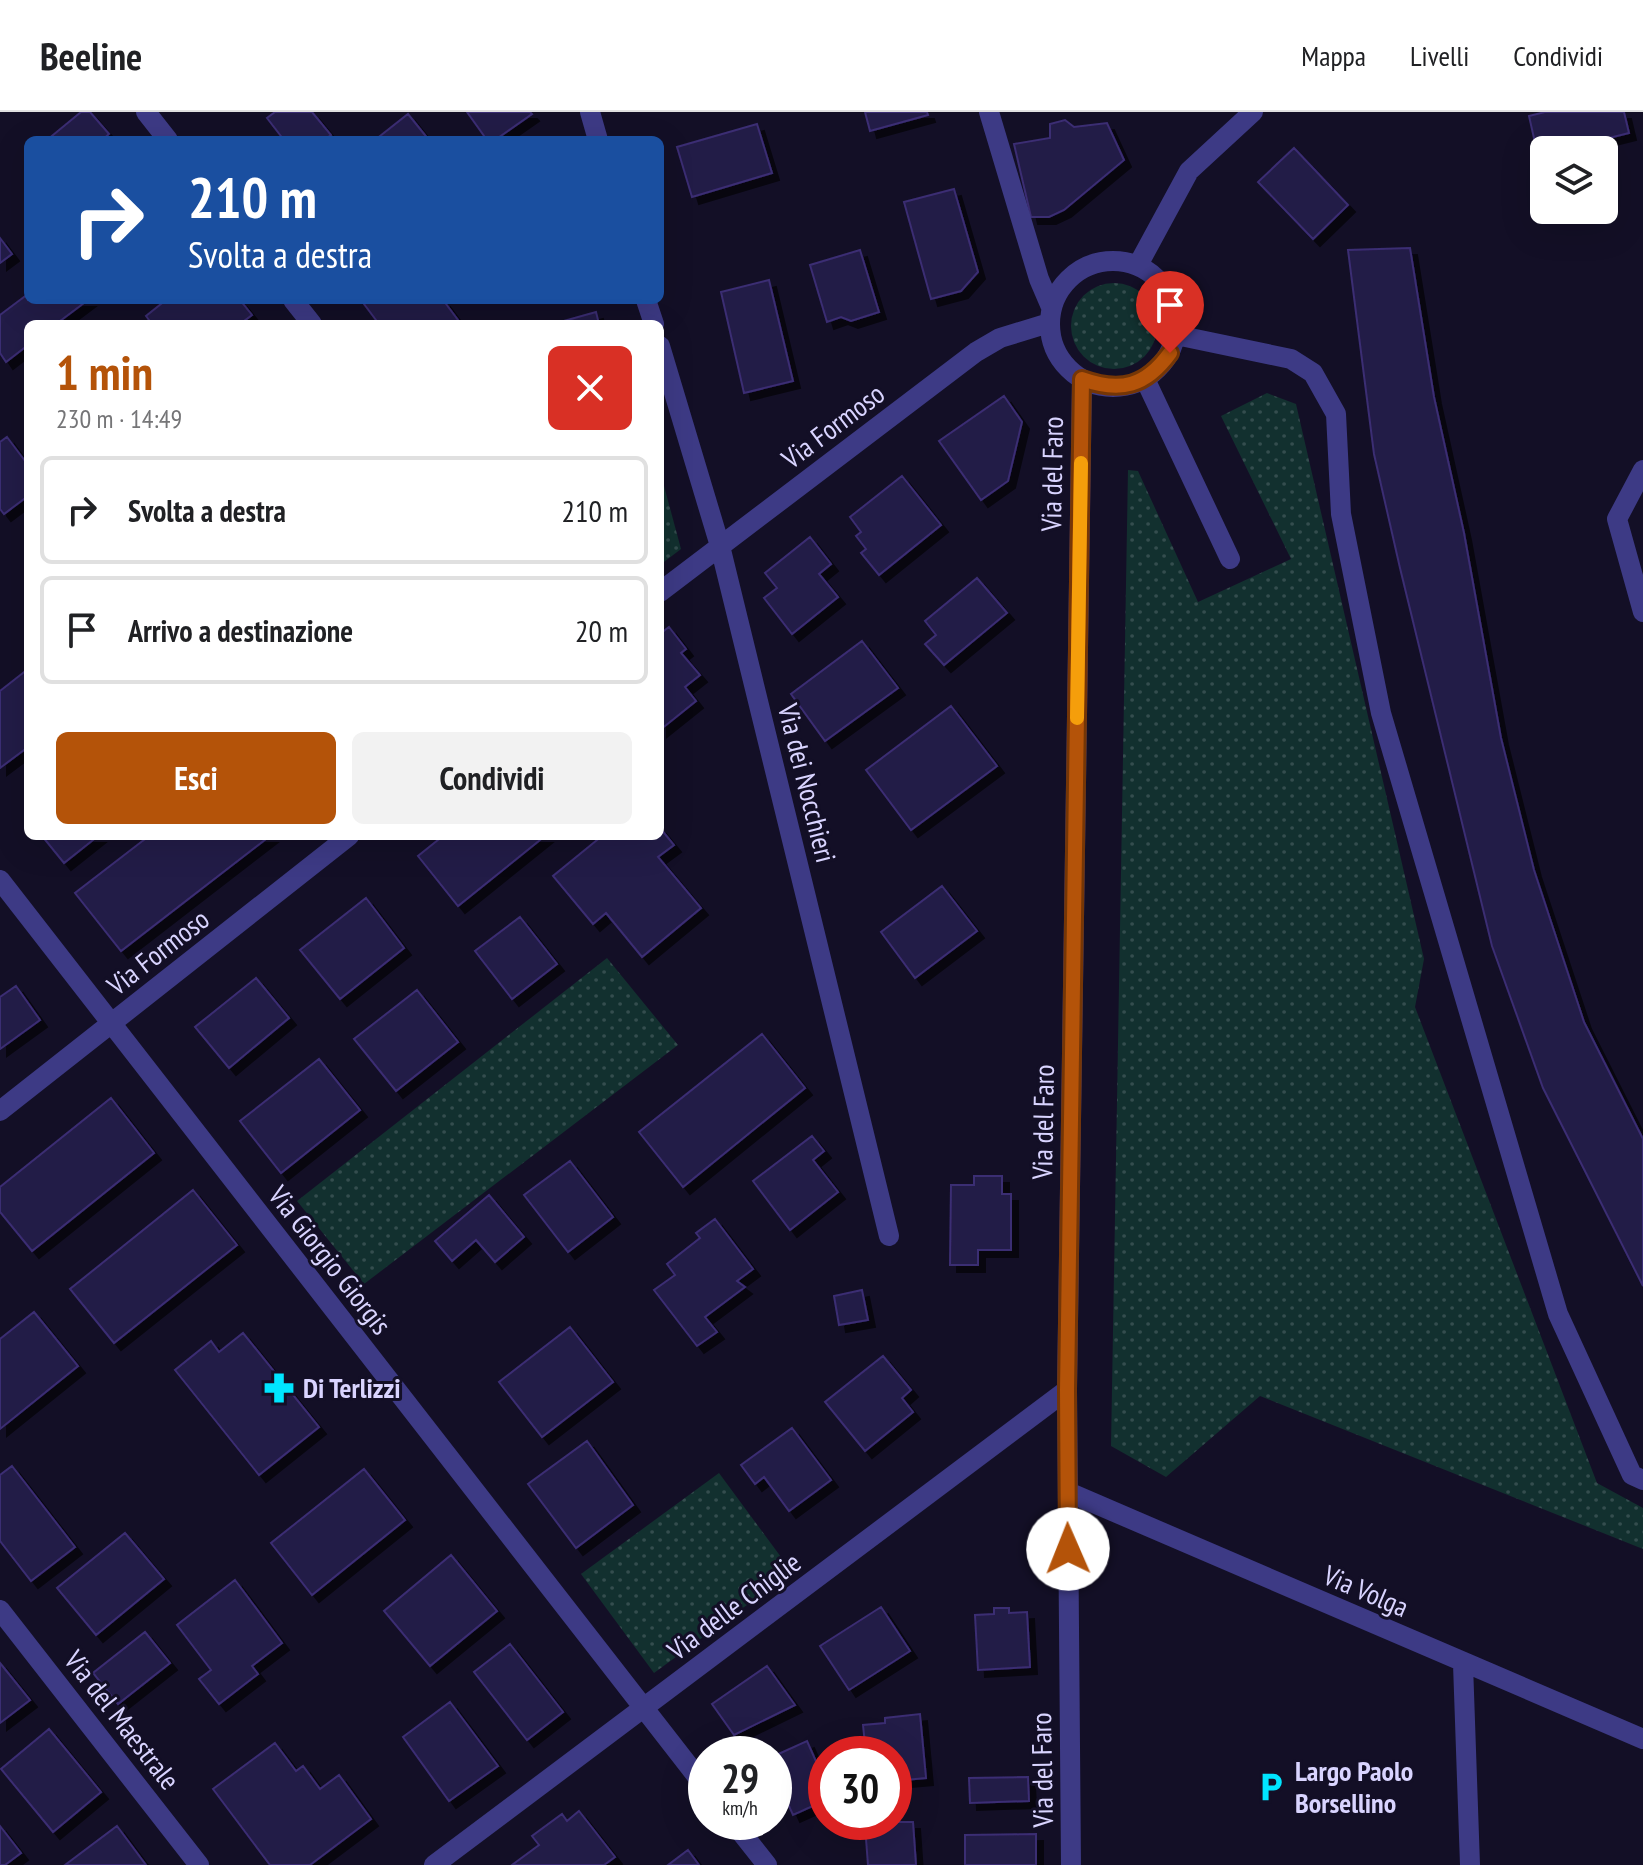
<!DOCTYPE html>
<html lang="it">
<head>
<meta charset="utf-8">
<style>
	:root { --surface:#fff; --page:#f2f2f2; --text:#202124; --muted:#757577; --line:#e0e0e0; --accent:#b45309 }
	body { margin:0; font-family:"PT Sans Narrow",sans-serif; background:var(--page); color:var(--text); height:100vh; display:flex; flex-direction:column; font-size:30px; white-space:nowrap }
	* { box-sizing:border-box; margin:0 }
	p { font-size:26px; color:var(--muted) }
	.icon { flex:none; width:44px; height:44px; fill:none; stroke:currentColor; stroke-width:2; stroke-linecap:round; stroke-linejoin:round }
	.map { position:relative; flex:1; overflow:hidden }
	.panel { position:absolute; left:24px; top:208px; width:640px; height:520px; display:flex; flex-direction:column; background:var(--surface); border-radius:12px; box-shadow:0 8px 32px #0002 }
	.panel>* { flex:none }
	.top-card { position:absolute; left:24px; top:24px; width:640px; height:168px; border-radius:12px; box-shadow:0 8px 32px #0002; background:#1a4fa0; color:#fff; overflow:hidden }
	.tools { position:absolute; left:1530px; top:24px; display:grid; gap:16px }
	.tools a { display:grid; place-items:center; width:88px; height:88px; border-radius:12px; background:var(--surface); box-shadow:0 8px 32px #0002; font-size:40px }
	.speed { position:absolute; left:688px; top:1624px; display:flex; gap:16px; font-size:40px; font-weight:700; text-align:center }
	.speed>* { display:grid; place-content:center; width:104px; height:104px; border-radius:50%; background:var(--surface); box-shadow:0 8px 32px #0002; line-height:1 }
	.speed small { font-size:20px; font-weight:400 }
	.speed .limit { border:12px solid #d22; background:#fff; color:#111 }
	.pin { position:absolute; display:grid; place-items:center; width:68px; height:68px; color:#fff; margin:-82px -34px; border-radius:50% 50% 50% 0; rotate:-45deg; box-shadow:0 0 8px #0007 }
	.pin .icon { rotate:45deg }
	.me { position:absolute; width:88px; margin:-44px; rotate:359deg; stroke-linejoin:round; filter:drop-shadow(0 0 6px #0008) }
	.turn { display:flex; align-items:center; gap:28px; height:168px; padding:0 32px; font-size:36px }
	.turn .icon { width:104px; height:104px; stroke-width:2.5 }
	.turn b { display:block; font-size:56px; line-height:68px }
	.round { display:grid; place-items:center; flex:none; width:84px; height:84px; border-radius:12px; background:var(--page) }
	.overview { display:flex; align-items:center; justify-content:space-between; height:136px; padding:0 32px }
	h1 { font-size:48px; font-weight:800; line-height:60px; color:var(--accent) }
	.button { display:flex; gap:16px; margin-top:auto; padding:16px 32px }
	.button a { flex:1; height:92px; border-radius:12px; background:var(--accent); color:#fff; font-size:32px; font-weight:800; line-height:92px; text-align:center }
	.button a+a { background:var(--page); color:var(--text) }
	ul { padding:0; list-style:none }
	li { display:flex; align-items:center; gap:24px; height:108px; margin:0 16px 12px; padding:0 16px; border:4px solid var(--line); border-radius:12px }
	li div { flex:1 }
	li b { display:block; font-size:30px }
	li em { font-style:normal }
	header { display:flex; align-items:center; gap:48px; box-sizing:border-box; height:112px; padding:0 40px; background:var(--surface); border-bottom:2px solid var(--line) }
	header strong { font-size:38px }
	nav { display:flex; gap:44px; margin-inline-start:auto; font-size:28px }
	.map>svg:first-child { display:block }
	.grass { fill:url(#grass-dots) }
	.building { fill:#241b47; stroke:#3b2d73; stroke-width:2; filter:url(#shadow) }
	.lines { fill:none; stroke-linecap:round; stroke-linejoin:round }
	.minor { stroke:#3d3a85; stroke-width:20 }
	.route-casing { stroke:#753606; stroke-width:20 }
	.route { stroke:#b45309; stroke-width:14 }
	.slow { stroke:#f59e0b; stroke-width:14 }
	.labels { text-anchor:middle; stroke-width:6; stroke-linejoin:round; paint-order:stroke }
	.street-label { font-size:28px; fill:#d9d4ff; stroke:#130f26 }
	.poi-label { font-size:28px; font-weight:bold; fill:#d9d4ff; stroke:#130f26; text-anchor:start }
</style>
</head>
<body>
<header>
<strong>Beeline</strong>
<nav><a>Mappa</a><a>Livelli</a><a>Condividi</a></nav>
</header>
<div class="map">
<svg width="1643" height="1753" viewBox="0 0 1643 1753">
	<defs>
		<pattern id="grass-dots" width="8" height="8" patternUnits="userSpaceOnUse" patternTransform="scale(2)"><rect width="8" height="8" fill="#12302f"/><path d="M2 2h.1M6 6h.1" fill="none" stroke="#344d4e" stroke-width="1.8" stroke-linecap="round"/></pattern>
		<filter id="shadow"><feDropShadow dx="7" dy="7" stdDeviation="0" flood-color="#0009"/></filter>
	</defs>
	<rect width="100%" height="100%" fill="#130f26"/>
	<path class="grass" d="M1071 214a43 43 0 1 1 86 0a43 43 0 1 1-86 0Z
		M1267,281l29,11 128,555 -9,48 182,476 46,25v41l-383,-153 -94,81 -55,-31 17,-976 10,1 60,131 93,-43 -70,-143z
		M660,359l21,78 -21,16z
		M607,846l71,87 -314,239 -67,-83z
		M719,1361l73,99 -138,101 -73,-99z"/>
	<path class="building" d="M81,0h9l19,22 -7,6h-55z
		M275,0h37l19,23 -7,5h-40l-17,-22z
		M467,0h63l2,2 -37,26h-8z
		M865,0h62l1,3 -58,16z
		M1545,0h79l5,21 -68,17h-17v4l-6,2 -9,-40z
		M408,2l21,26h-54z
		M1065,8l9,7 33,-4 17,37 -60,50 -15,7h-18l-17,-73 36,-6v-14z
		M757,12l15,49 -80,24 -15,-50z
		M1294,36l54,57 -35,34 -55,-57z
		M954,77l24,83 -17,19 -30,8 -27,-97z
		M0,126l12,16 -12,9z
		M1410,136l24,149 30,136 37,205 33,132 50,152 59,117v147l-100,-198 -51,-142 -92,-378 -26,-114 -26,-204z
		M860,138l19,62 -28,9 -10,-4 -14,5 -17,-57z
		M769,168l24,101 -49,12 -23,-101z
		M28,182v6h60l-32,24h-28v21l-22,17 -6,-9v-38z
		M166,188h74l12,15 -12,9h-88l-6,-8z
		M361,188h82l18,24h-82z
		M596,200l3,12h-46z
		M1004,284l18,26 -14,59 -27,19 -42,-59z
		M7,325l21,28v31l-24,18 -4,-5v-67z
		M902,364l39,49 -62,50 -18,-22 5,-4 -10,-13 5,-4 -11,-15z
		M810,425l21,27 -12,10 19,23 -46,37 -28,-36 13,-10 -12,-15z
		M977,466l30,35 -63,52 -19,-21 11,-9 -11,-14z
		M669,515l17,22 -5,4 19,22 -15,12 11,14 -36,29v-96z
		M862,529l36,47 -73,53 -34,-47z
		M28,557v78l-28,21v-77z
		M951,594l46,60 -86,64 -45,-60z
		M660,716l14,17 -16,12 43,51 -59,49 -36,-44 -13,11 -40,-48 49,-40h58z
		M42,724h56l-34,27z
		M149,724h121l-149,115 -46,-58z
		M443,724h102l-87,70 -40,-50z
		M942,774l35,45 -62,47 -34,-46z
		M366,786l38,50 -64,51 -40,-49z
		M520,805l37,47 -45,35 -37,-48z
		M256,866l33,40 -60,50 -34,-41z
		M16,874l24,34 -40,29v-52z
		M417,878l41,52 -62,49 -42,-52z
		M762,922l43,54 -122,99 -44,-55z
		M319,947l41,51 -79,63 -41,-52z
		M111,986l43,55 -122,98 -32,-39v-25z
		M812,1024l12,15 -11,9 25,32 -48,38 -37,-49z
		M570,1049l43,56 -45,35 -44,-57z
		M974,1064h28v18h9v56h-33v15h-28l1,-80h23z
		M193,1078l44,55 -123,98 -44,-54z
		M489,1083l35,42 -29,25 -19,-22 -24,21 -17,-20z
		M715,1107l38,50 -16,12 8,6 -40,30 12,15 -20,14 -43,-56 21,-15 -8,-11 33,-26 -4,-5z
		M862,1178l6,30 -29,5 -5,-29z
		M34,1200l44,54 -78,63v-90z
		M570,1215l43,55 -71,55 -43,-55z
		M243,1221l76,94 -60,48 -84,-105 36,-29 8,11z
		M883,1244l28,34 -9,8 11,14 -48,39 -40,-49z
		M792,1316l39,52 -42,31 -25,-34 -9,7 -14,-19z
		M587,1329l46,64 -57,43 -48,-64z
		M12,1354l63,81 -44,34 -31,-40v-66z
		M364,1357l41,51 -93,75 -41,-52z
		M125,1421l39,46 -68,56 -39,-47z
		M451,1443l46,56 -67,55 -46,-55z
		M235,1468l47,63 -30,23 6,8 -39,30 -20,-25 12,-9 -34,-45z
		M881,1495l29,44 -61,39 -29,-44z
		M994,1496h15v5l18,-1 3,55 -52,3 -3,-55 19,-1z
		M145,1520l25,31 -52,41 -25,-31z
		M510,1532l53,68 -36,28 -53,-68z
		M0,1551l30,37 -30,23z
		M767,1554l28,39 -61,30 -22,-31z
		M450,1590l48,64 -49,35 -46,-64z
		M920,1602l6,64 -32,3v-27h-28l-3,-29 22,-2v-5z
		M49,1617l52,63 -48,40 -52,-63z
		M807,1629l19,43v16l-33,15 -13,-29 -5,2 -1,-3v-29z
		M275,1631l21,28 7,-5 17,23 19,-14 32,44 -61,46h-40l-57,-76z
		M1028,1665l1,24 -59,2 -1,-25z
		M579,1699l36,46 -11,8h-92l27,-20 -7,-9 30,-22 5,7z
		M869,1710h44l3,43h-48l-3,-40h4z
		M0,1714l21,27 -16,12h-5z
		M117,1714l29,39h-81z
		M1036,1722v31h-71v-30z
		M688,1738l11,15h-31z"/>
	<g class="lines">
		<path class="minor" d="M146,0l22,28
			M590,0l8,28
			M989,0l50,167 12,28
			M1050 212a63 63 0 1 1 126 0a63 63 0 1 1-126 0Z
			M1138,153l51,-94 64,-59
			M293,188l19,24
			M646,188l8,24
			M1176,223l115,24 22,14 23,41 5,100 40,199 177,601 74,161 11,5
			M660,234l60,200 169,690
			M1145,267l85,180
			M1643,358l-26,49 26,93
			M660,480l316,-240 24,-14 49,-15
			M0,768l706,908
			M0,999l349,-275
			M1068,1380l575,247
			M0,1498l199,255
			M1463,1552l7,201
			M733,1710l34,43
			M434,1753l633,-475
			M1071,1753l-4,-475 15,-1011"/>
	</g>
	<g class="lines">
		<g class="route-casing">
			<path id="route" d="M1068,1437l-1,-159 15,-1011c39,14 64,7 88,-26"/>
		</g>
		<use href="#route" class="route"/>
		<path class="slow" d="M1077,606l4,-255"/>
	</g>
	<defs>
		<g id="pharmacy-bare" transform="scale(2.4)"><path d="M-2-6h4v4h4v4h-4v4h-4v-4h-4v-4h4Z" fill="#00e5ff" stroke="#130f26" stroke-width="2.5" paint-order="stroke"/></g>
		<g id="parking-bare" transform="scale(2.4)"><path d="M-3.5-5.5H1a3.5 3.5 0 0 1 0 7H-1V5.5H-3.5ZM-1-3.4V-.6H.8a1.4 1.4 0 0 0 0-2.8Z" fill="#00e5ff" stroke="#130f26" stroke-width="2.5" paint-order="stroke"/></g>
	</defs>
	<g fill-rule="evenodd">
		<use href="#pharmacy-bare" x="279" y="1276"/>
		<use href="#parking-bare" x="1271" y="1675"/>
	</g>
	<g class="labels">
		<g class="street-label">
			<text transform="translate(833 314) rotate(-37)" y="10">Via Formoso</text>
			<text transform="translate(1052 362) rotate(-89)" y="10">Via del Faro</text>
			<text transform="translate(807 671) rotate(76)" y="10">Via dei Nocchieri</text>
			<text transform="translate(158 840) rotate(-38)" y="10">Via Formoso</text>
			<text transform="translate(1043 1010) rotate(-89)" y="10">Via del Faro</text>
			<text transform="translate(330 1148) rotate(52)" y="10">Via Giorgio Giorgis</text>
			<text transform="translate(1366 1479) rotate(23)" y="10">Via Volga</text>
			<text transform="translate(734 1494) rotate(-37)" y="10">Via delle Chiglie</text>
			<text transform="translate(122 1608) rotate(52)" y="10">Via del Maestrale</text>
			<text transform="translate(1042 1658) rotate(-91)" y="10">Via del Faro</text>
		</g>
		<g class="poi-label">
			<text x="303" y="1286">Di Terlizzi</text>
			<text x="1295" y="1669">Largo Paolo<tspan x="1295" dy="32">Borsellino</tspan></text>
		</g>
	</g>
</svg>
<div class="tools">
<a><svg class="icon" aria-label="layers" viewBox="0 0 24 24"><path d="M12 4l9 5-9 5-9-5zM3 14l9 5 9-5"/></svg></a>
</div>
<div class="speed"><div>29<small>km/h</small></div><div class="limit">30</div></div>
<div class="pin" style="left:1170px;top:241px;background:#d93025"><svg class="icon" aria-label="arrive" viewBox="0 0 24 24"><path d="M6 21V4h12l-3 4 3 4H6"/></svg></div>
<svg class="me" style="left:1068px;top:1437px" viewBox="-20 -20 40 40"><circle r="19" fill="#fff"/><path d="M0-13L10 11 0 6-10 11z" fill="#b45309"/></svg>
<div class="top-card">
<div class="turn"><svg class="icon" aria-label="right" viewBox="0 0 24 24"><path d="M7 20v-9h11M14 6l5 5-5 5"/></svg><div><b>210 m</b>Svolta a destra</div></div>
</div>
<section class="panel">
<div class="overview"><div><h1>1 min</h1><p>230 m · 14:49</p></div><a class="round" style="background:#d93025;color:#fff"><svg class="icon" aria-label="close" viewBox="0 0 24 24"><path d="M6 6l12 12M18 6L6 18"/></svg></a></div>
<ul>
<li><svg class="icon" aria-label="right" viewBox="0 0 24 24"><path d="M7 20v-9h11M14 6l5 5-5 5"/></svg><div><b>Svolta a destra</b></div><em>210 m</em></li>
<li><svg class="icon" aria-label="arrive" viewBox="0 0 24 24"><path d="M6 21V4h12l-3 4 3 4H6"/></svg><div><b>Arrivo a destinazione</b></div><em>20 m</em></li>
</ul>
<div class="button"><a>Esci</a><a>Condividi</a></div>
</section>
</div>
</body>
</html>
